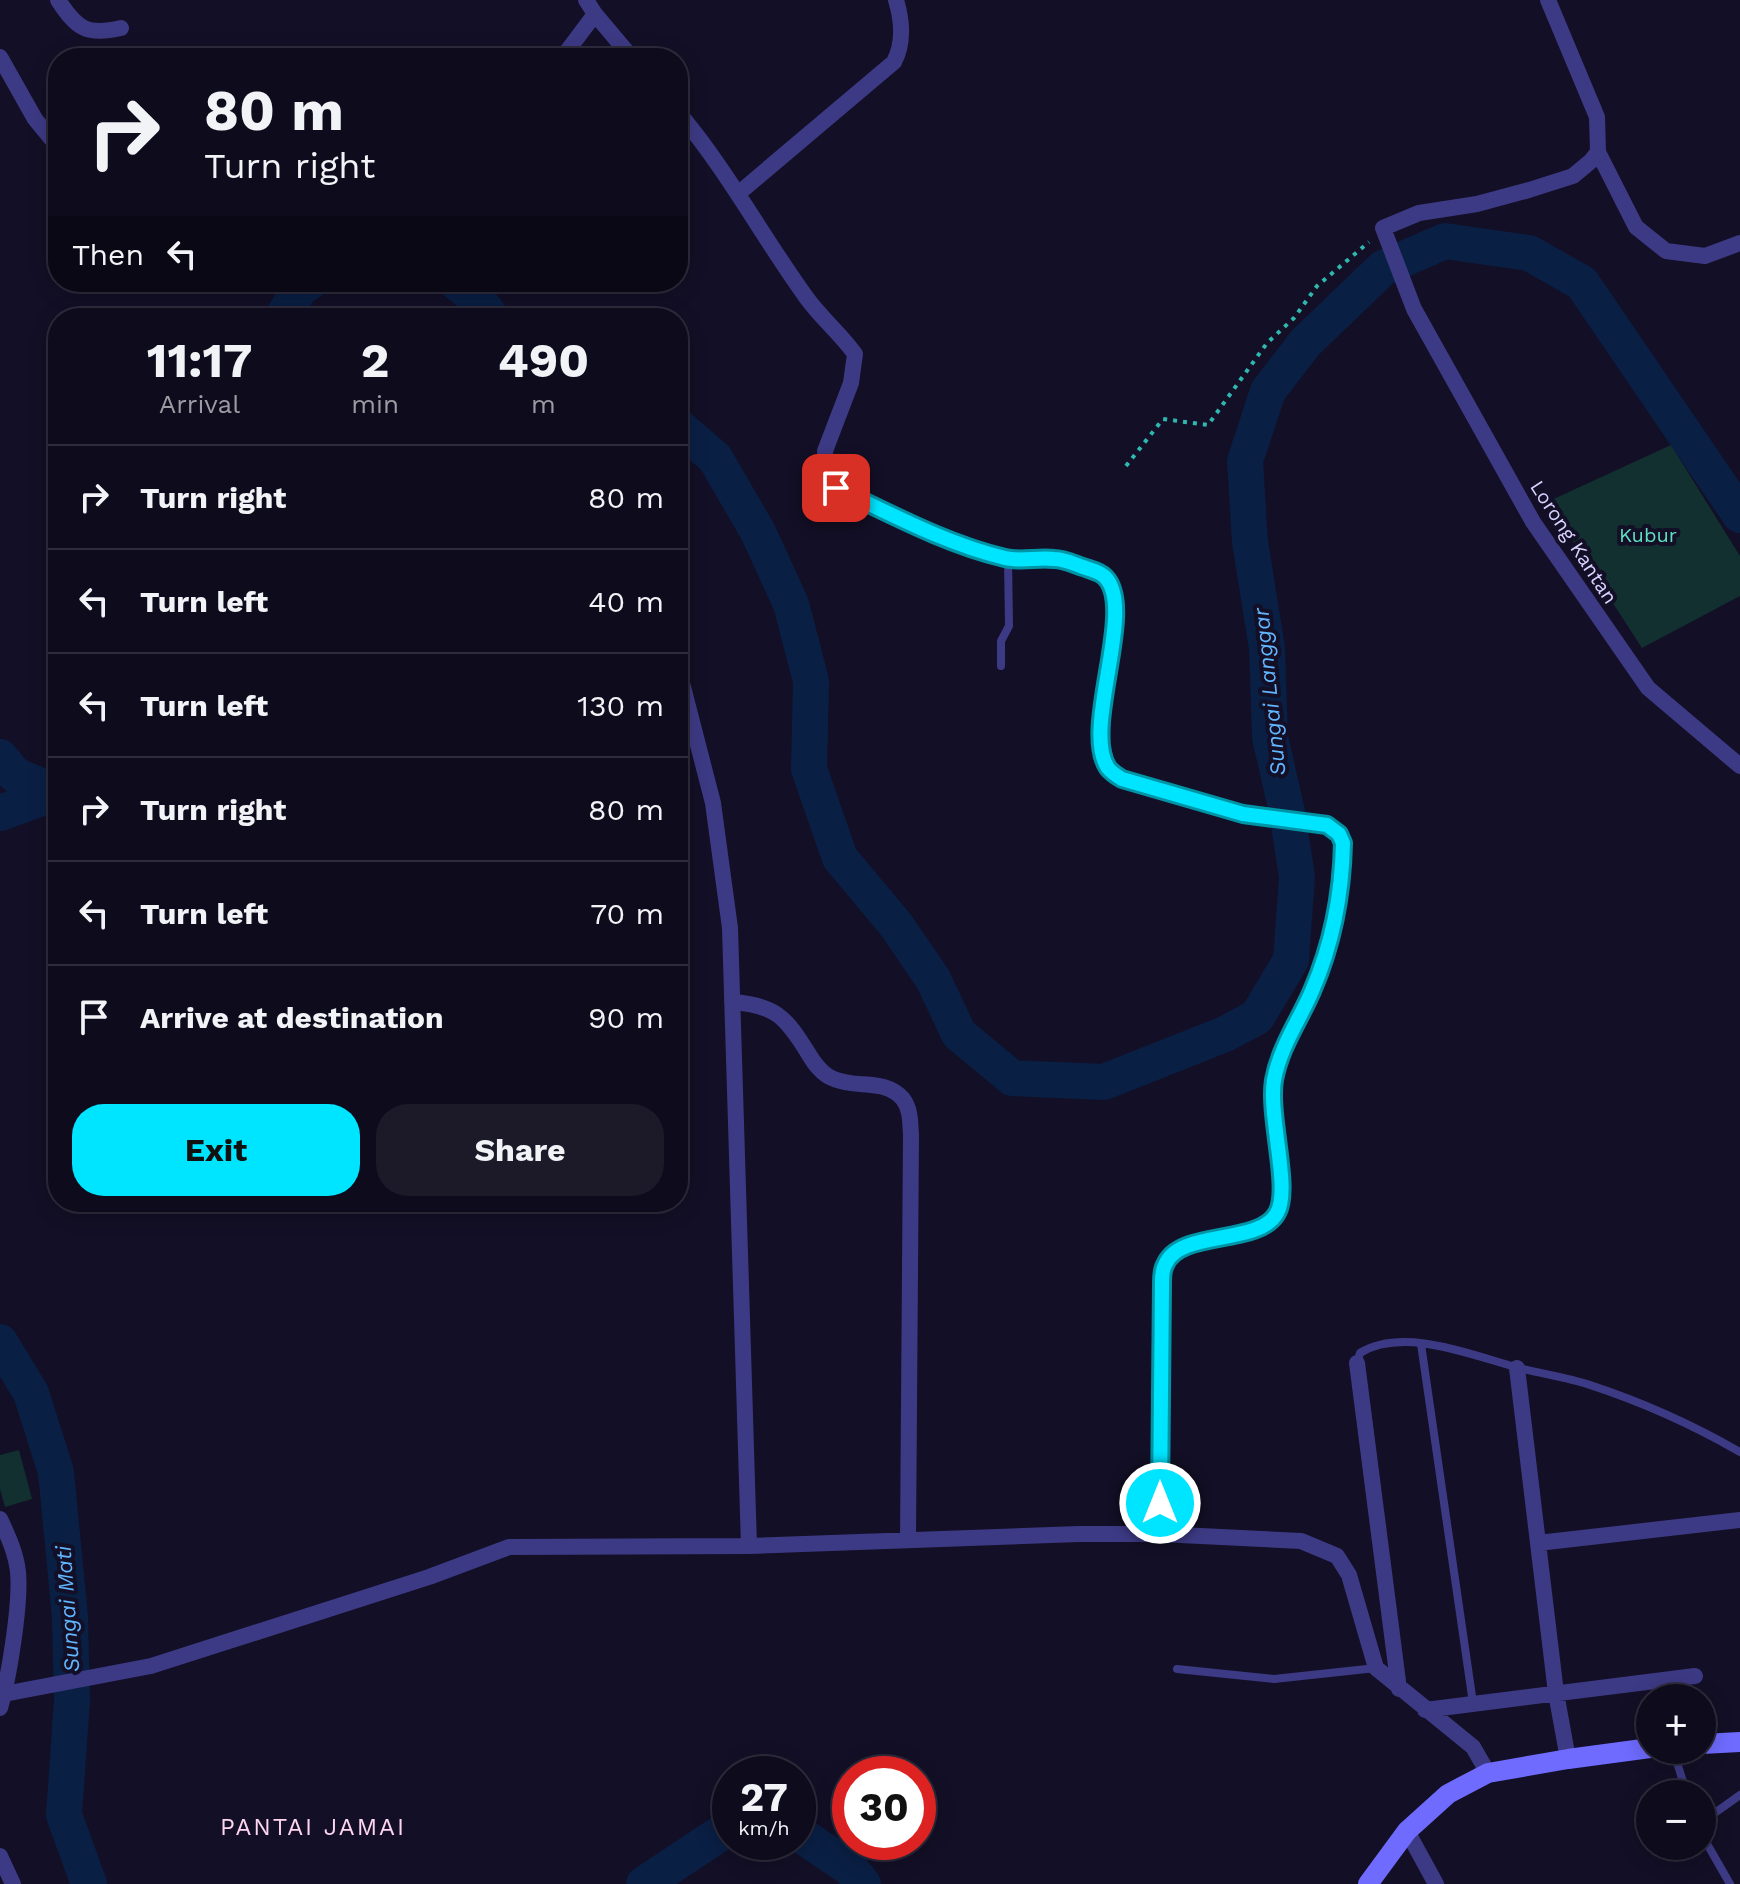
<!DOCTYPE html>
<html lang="en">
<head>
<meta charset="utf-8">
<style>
	:root { --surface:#0e0b1c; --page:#1c1929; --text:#f1f3f6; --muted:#9b9ba3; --line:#2e2b3b; --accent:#00e5ff }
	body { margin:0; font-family:"Work Sans",sans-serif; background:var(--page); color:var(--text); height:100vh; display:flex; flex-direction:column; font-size:30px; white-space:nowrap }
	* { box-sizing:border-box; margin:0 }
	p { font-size:26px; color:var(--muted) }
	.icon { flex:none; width:44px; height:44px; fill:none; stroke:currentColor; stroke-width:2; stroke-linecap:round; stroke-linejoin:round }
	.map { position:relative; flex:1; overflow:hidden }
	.details { position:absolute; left:48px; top:308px; width:640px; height:904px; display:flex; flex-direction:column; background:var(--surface); border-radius:32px; box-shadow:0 4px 20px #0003,0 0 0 2px var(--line) }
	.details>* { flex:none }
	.banner { position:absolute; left:48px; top:48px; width:640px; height:244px; border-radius:32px; box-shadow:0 4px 20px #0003,0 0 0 2px var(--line); background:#0e0b1c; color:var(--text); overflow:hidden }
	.controls { position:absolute; left:1636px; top:1684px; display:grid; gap:16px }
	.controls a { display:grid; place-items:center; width:80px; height:80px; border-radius:50%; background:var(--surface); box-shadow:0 4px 20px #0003,0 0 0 2px var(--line); font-size:40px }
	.speed { position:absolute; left:712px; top:1756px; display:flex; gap:16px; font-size:40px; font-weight:700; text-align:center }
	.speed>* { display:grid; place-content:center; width:104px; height:104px; border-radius:50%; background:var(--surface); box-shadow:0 4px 20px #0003,0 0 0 2px var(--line); line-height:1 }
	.speed small { font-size:20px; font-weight:400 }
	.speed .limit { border:12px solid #d22; background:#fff; color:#111 }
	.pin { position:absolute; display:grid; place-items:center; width:68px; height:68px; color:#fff; margin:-34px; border-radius:16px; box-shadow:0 4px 12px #0006 }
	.me { position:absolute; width:88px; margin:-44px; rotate:0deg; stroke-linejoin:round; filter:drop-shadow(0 0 6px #0008) }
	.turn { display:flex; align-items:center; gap:28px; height:168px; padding:0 24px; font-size:36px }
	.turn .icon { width:104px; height:104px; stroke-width:2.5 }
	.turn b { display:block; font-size:56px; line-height:68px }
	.then { display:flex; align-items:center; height:76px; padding:0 24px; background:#0003; gap:16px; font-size:30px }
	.eta { display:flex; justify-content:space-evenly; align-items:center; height:136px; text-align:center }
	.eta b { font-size:48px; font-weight:700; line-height:56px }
	.button { display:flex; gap:16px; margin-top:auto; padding:16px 24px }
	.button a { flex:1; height:92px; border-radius:32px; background:var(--accent); color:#111; font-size:32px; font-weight:700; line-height:92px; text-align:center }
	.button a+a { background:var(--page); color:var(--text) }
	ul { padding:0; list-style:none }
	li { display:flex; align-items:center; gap:24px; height:104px; padding:0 24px; border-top:2px solid var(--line) }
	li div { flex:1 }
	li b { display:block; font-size:30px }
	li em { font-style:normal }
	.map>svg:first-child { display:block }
	.green { fill:#12302f }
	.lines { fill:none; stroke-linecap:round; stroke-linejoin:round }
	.river { stroke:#0a1f44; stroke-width:36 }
	.path { stroke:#2fb8b0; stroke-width:4; stroke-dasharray:4 6; stroke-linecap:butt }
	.lane { stroke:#3d3a85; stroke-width:8 }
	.street { stroke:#3d3a85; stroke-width:16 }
	.secondary { stroke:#6f6bff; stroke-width:20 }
	.route-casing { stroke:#0095a6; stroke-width:20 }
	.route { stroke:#00e5ff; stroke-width:14 }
	.labels { text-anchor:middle; stroke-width:8; stroke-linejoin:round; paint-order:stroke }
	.park-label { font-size:20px; fill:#5fe0c0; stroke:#130f26 }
	.street-label { font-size:20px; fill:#d9d4ff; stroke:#130f26 }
	.water-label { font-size:22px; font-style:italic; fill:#62b6ff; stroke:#130f26 }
	.quarter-label { font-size:24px; letter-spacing:2px; fill:#ffd6f0; stroke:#130f26 }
</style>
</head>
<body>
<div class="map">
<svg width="1740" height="1884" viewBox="0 0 1740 1884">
	<rect width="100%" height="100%" fill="#130f26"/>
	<path class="green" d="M1671,445l69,111v40l-98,52 -95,-146z
		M19,1450l13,49 -27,8 -5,-18v-34z"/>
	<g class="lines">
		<path class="river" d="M456,282l21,17 15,19
			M282,318l18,-30 10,-6
			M678,426l37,32 43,74 33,72 20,77 -2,88 31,89 56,67 37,54 26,55 53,44 92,4 121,-48 32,-17 34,-57 6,-83 -10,-65 -17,-75 -3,-89 -17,-106 -5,-81 23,-70 37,-48 78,-75 62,-27 84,12 53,30 158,232
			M0,757l15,18 43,18
			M0,813l58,-21
			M0,1342l31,51 25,79 14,145 2,83 -8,115 25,69
			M798,1833l52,35 13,16
			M644,1884l86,-57"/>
		<path class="path" d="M1126,466l37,-47 45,6 59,-82 27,-25 23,-32 52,-44"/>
		<path class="lane" d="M1001,666v-25l8,-15 -1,-67
			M1421,1344l52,359
			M1357,1363l3,-10c44,-27 114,3 159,15 23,6 48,9 71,17 52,17 103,40 150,67
			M1177,1669l97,10 102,-11
			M1673,1750l14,44
			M1702,1822l38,-27
			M1702,1835l28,49"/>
		<path class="street" d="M58,0c19,29 29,36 63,28
			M586,0l9,14 37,44
			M1548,0l49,117 1,35 -7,9 -18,15 -44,14 -52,14 -58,9 -36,15 31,81 119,213 115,166 92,78
			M0,57l35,62 23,28
			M562,58l33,-44
			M678,112c49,58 84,124 128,185 14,20 34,36 49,57l-4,29 -26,68 1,22 10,15 78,37 54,21 40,13 57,2 31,10 16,15 5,19 -14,110 -1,29 6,24 14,11 121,35 84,11 12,9 4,9c-1,50 -11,101 -31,148 -13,30 -32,56 -38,89 -6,36 17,109 3,133 -18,33 -98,16 -112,52 -2,5 -3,13 -3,18l-2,251
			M1598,152l38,75 30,24 39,5 35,-13
			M739,193l155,-131c10,-19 8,-42 2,-62
			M682,683l31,120 17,125 19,618
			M732,1002c43,3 54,15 76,51 6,10 14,22 26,26 23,10 51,-1 69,20 8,11 7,23 8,36l-3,405
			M1357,1363l42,326
			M1517,1368l39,325 12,66
			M0,1519c8,17 16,34 18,53 3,31 -9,106 -18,136
			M1538,1543l202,-23
			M4,1694l147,-28 278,-89 80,-30 240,-1 330,-12h81l141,7 36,15 12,19 27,93 97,79 15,26
			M1425,1710l270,-34
			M1407,1831l29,53
			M0,1856l13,28"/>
		<path class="secondary" d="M1702,1744l38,-2
			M1368,1884l39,-53 41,-37 40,-21 80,-14 82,-11"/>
	</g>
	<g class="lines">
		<g class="route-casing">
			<path id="route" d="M836,488c55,26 110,56 169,70 16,4 33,-1 49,1 10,0 20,5 29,8 8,3 16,4 22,10 32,32 -24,152 3,191 4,5 9,8 14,11l121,35 84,11 12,9 4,9c-1,50 -11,102 -31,148 -13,30 -32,56 -38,89 -6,36 17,109 3,133 -18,33 -98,16 -112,52 -3,5 -3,13 -3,18l-2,220"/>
		</g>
		<use href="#route" class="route"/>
	</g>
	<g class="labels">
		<g class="park-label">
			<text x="1648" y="542">Kubur</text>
		</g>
		<g class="street-label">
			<text transform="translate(1574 542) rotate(57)" y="7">Lorong Kantan</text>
		</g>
		<g class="water-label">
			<text transform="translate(1269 692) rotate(-96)" y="8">Sungai Langgar</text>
			<text transform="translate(67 1609) rotate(-94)" y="8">Sungai Mati</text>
		</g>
		<g class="quarter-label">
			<text x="313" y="1835">PANTAI JAMAI</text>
		</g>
	</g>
</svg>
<div class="controls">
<a>+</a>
<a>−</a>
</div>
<div class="speed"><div>27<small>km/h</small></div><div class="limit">30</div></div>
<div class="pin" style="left:836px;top:488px;background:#d93025"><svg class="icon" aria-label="arrive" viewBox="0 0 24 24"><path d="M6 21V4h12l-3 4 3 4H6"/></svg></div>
<svg class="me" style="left:1160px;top:1503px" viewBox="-20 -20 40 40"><circle r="17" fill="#00e5ff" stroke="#fff" stroke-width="3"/><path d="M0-11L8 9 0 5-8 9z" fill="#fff"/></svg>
<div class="banner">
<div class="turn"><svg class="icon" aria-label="right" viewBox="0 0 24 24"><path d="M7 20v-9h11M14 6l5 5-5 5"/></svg><div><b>80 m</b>Turn right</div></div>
<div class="then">Then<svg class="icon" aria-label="left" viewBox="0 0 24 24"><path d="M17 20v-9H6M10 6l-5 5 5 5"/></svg></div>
</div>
<section class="details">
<div class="eta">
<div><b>11:17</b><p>Arrival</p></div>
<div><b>2</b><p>min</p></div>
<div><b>490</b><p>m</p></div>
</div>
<ul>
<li><svg class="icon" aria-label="right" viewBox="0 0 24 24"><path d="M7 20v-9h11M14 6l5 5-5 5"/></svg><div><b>Turn right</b></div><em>80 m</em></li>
<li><svg class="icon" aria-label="left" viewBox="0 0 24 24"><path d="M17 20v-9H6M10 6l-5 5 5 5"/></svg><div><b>Turn left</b></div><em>40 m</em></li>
<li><svg class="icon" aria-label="left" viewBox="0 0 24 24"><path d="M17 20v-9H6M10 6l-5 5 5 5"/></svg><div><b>Turn left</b></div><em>130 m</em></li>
<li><svg class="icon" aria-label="right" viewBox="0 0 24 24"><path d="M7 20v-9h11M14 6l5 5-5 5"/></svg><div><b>Turn right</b></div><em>80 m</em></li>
<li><svg class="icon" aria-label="left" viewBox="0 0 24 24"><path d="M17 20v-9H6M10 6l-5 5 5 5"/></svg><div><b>Turn left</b></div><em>70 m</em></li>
<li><svg class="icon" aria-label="arrive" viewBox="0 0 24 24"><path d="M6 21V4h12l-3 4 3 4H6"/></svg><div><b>Arrive at destination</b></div><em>90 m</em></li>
</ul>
<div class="button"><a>Exit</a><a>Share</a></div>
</section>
</div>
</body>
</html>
